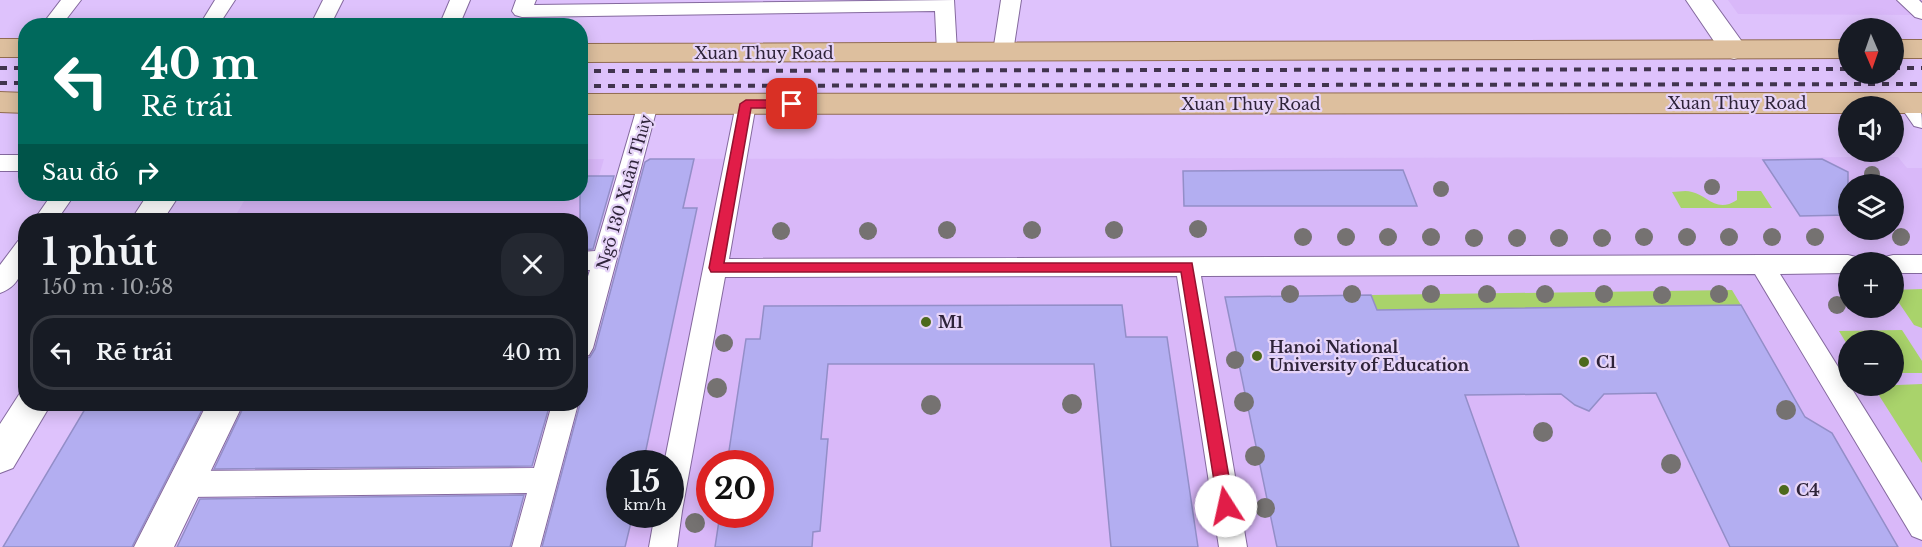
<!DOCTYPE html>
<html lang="vi">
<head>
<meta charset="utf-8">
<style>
	:root { --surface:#171b24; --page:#242831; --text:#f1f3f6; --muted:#9ea1a6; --line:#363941 }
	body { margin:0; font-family:"Libre Baskerville",serif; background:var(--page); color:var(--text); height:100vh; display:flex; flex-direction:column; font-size:22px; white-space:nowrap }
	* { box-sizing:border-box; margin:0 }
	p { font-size:20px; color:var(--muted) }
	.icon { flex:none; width:33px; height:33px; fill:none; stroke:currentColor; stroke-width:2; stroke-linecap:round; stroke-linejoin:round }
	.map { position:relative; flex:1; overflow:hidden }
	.drawer { position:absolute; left:18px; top:213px; width:570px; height:198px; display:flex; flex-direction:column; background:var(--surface); border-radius:24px; box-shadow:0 3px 15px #0003 }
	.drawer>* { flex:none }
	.banner { position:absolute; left:18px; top:18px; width:570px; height:183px; border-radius:24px; box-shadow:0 3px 15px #0003; background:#00695c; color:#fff; overflow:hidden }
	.needle { width:39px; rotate:178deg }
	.fabs { position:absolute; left:1838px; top:18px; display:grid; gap:12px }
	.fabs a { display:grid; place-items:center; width:66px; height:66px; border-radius:50%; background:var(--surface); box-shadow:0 3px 15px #0003; font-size:30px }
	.speed { position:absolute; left:606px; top:450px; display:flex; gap:12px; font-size:30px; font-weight:700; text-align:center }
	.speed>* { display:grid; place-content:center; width:78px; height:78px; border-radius:50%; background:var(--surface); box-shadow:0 3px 15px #0003; line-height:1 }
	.speed small { font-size:15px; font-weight:400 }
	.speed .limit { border:9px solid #d22; background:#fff; color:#111 }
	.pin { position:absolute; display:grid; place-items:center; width:51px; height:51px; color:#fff; margin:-26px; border-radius:12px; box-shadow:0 3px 9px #0006 }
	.me { position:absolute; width:66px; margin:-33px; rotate:350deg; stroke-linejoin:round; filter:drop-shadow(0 0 4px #0008) }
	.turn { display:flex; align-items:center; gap:21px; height:126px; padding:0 24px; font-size:27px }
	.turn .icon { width:78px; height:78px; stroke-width:2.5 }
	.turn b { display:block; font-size:42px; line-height:51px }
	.then { display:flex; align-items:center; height:57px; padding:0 24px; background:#0003; gap:12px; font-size:22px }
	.round { display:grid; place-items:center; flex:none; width:63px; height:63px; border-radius:24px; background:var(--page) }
	.summary { display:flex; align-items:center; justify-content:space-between; height:102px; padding:0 24px }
	h1 { font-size:36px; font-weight:700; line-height:45px }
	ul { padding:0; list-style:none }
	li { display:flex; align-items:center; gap:18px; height:75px; margin:0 12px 9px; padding:0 12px; border:3px solid var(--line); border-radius:24px }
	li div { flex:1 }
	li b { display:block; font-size:22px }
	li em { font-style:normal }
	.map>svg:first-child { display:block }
	.built { fill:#d9b8f9; fill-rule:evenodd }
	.green { fill:#a9d36b }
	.building { fill:#b3aef1; stroke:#938ec8; stroke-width:1.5 }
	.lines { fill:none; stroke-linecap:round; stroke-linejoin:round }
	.lane-casing { stroke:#84699e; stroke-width:2 }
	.street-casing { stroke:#84699e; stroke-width:2 }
	.primary-casing { stroke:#916c50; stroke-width:2 }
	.lane { fill:#fff; fill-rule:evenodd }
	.street { fill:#fff; fill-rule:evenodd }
	.primary { fill:#ddbf9e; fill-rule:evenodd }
	.rail { stroke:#41344e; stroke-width:4; stroke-dasharray:7 7; stroke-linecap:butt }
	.tree { fill:#757271 }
	.route { fill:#e11d48; stroke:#92132f; stroke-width:1.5 }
	.poi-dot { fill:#4d691c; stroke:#e6d4f8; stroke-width:2 }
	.labels { text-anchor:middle; stroke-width:4.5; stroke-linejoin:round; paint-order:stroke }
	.street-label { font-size:16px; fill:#2e2339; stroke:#e6d4f8 }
	.poi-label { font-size:16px; font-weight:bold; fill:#2e2339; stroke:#e6d4f8; text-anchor:start }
</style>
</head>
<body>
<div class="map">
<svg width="1922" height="547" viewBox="0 0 1922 547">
	<rect width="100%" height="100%" fill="#dec2fc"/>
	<path class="built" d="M1728,0h194v15l-184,-1z
		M1898,157l9,11h15v379h-1297l8,-32 37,-1v-50l-26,-1 53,-254 -75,-1 10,-38 18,-11zM1848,184h45v46h-45zM1848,262h45v46h-45zM1848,340h45v46h-45zM710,464h50v50h-50z
		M581,159h23l-23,77 -1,-16h-347l15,-26h332z"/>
	<path class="green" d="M1737,191h24l11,17h-91l-9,-16c6,0 14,-2 20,0 15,3 24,22 45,8z
		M1922,289v39l-8,-3 -21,-31v-4z
		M1732,290l9,15 -364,5 -6,-15z
		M1902,330l20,31v12h-29v-33h-45v6l-9,-15z
		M1922,384v79l-49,-77z"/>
	<path class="building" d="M650,159h44l-11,49h14l-54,256h-23v50h13l-8,33h-83l38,-143v-44l10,-3 5,-8 50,-187z
		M1822,159l26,13v43l-48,1 -37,-56z
		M1403,170l14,36h-233l-1,-35z
		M580,176h34l-21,73 -13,1z
		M1371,295l6,15 364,-5 64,112 27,16 66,114h-168l-74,-154 -52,1 -15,17 -14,-6 -14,-11 -96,1 54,152h-242l-52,-250z
		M1122,305l4,32h41l31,210h-87l-17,-183h-266l-7,75h7l-8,92 -7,1 -1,15h-97l5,-33h40v-50h-33l19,-125h14l4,-33z
		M88,404h117l-73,143h-129z
		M245,404h305l-18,62 -318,3z
		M524,495l-14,52h-333l23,-48z"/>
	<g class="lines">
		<g class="lane-casing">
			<path id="lane" d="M61,0h20l-20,26h-20z
				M215,0h20l-17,26h-19z
				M323,0h20l-13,26h-20z
				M450,0h20l-11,26h-20z
				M516,0h20l-2,5 420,-5 3,52 -3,5 -7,2 -7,-2 -3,-5 -2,-41 -413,6 -7,-2 -3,-4z
				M1001,0h20l-8,52 -3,5 -7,2 -7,-2 -3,-5z
				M1897,0h22l3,3v16l-7,-2z
				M1908,96c14,4 14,18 14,32l-8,-2 -16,-23 3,-5z
				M648,97l7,2 3,5 -65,244 -4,7 -9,3v-56l10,-32h-10v-18l15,-1 43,-147 3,-5z
				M746,97l7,2 3,5 -27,155 1033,-4h86l8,2 3,5h-11v11l-68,1 142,227v39l-10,-4 -157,-262 -554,2 46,271h-28l-42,-271 -452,1 -43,234 -5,36h-28l6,-33h15v-50h-6l72,-360 3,-5z
				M0,155h26v16h-26z
				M52,194h23l-18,26h-23z
				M26,238c0,22 -2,47 -26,55v-28l18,-24z
				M1893,255h29v18h-29v-11h-11l3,-5z
				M552,404h26l-38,143h-28l15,-54 -341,4 -10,-4 -4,-9 4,-9 10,-4 348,-3z"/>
		</g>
		<g class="street-casing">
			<path id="street" d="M1686,0h26l36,50 -4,6 -10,3 -10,-3z
				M148,194h32l-17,26h-32z
				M26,391v13h25l-38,64 -13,5v-49l20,-31z
				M207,404h36l-69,143h-40z"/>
		</g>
		<g class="primary-casing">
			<path id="primary" d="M0,39h26v18h-26z
				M1848,40v18l-1268,4v-18z
				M1893,40h29v18h-29z
				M0,92l26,1v20l-26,-1z
				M1922,93v20h-29v-7h-45v7l-1268,1v-20z"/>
		</g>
		<use href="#lane" class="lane"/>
		<use href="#street" class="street"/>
		<use href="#primary" class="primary"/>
		<path class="rail" d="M0,68h26
			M1893,68h29
			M580,71l1268,-2
			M0,83h26
			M580,86l1342,-2"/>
	</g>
	<g class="tree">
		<circle cx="1872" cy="174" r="8"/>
		<circle cx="1712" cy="187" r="8"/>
		<circle cx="1441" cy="189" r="8"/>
		<circle cx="1198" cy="229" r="9"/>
		<circle cx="947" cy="230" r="9"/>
		<circle cx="1032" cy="230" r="9"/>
		<circle cx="1114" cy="230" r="9"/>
		<circle cx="781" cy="231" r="9"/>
		<circle cx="868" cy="231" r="9"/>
		<circle cx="1303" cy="237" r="9"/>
		<circle cx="1346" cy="237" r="9"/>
		<circle cx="1388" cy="237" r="9"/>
		<circle cx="1431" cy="237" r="9"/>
		<circle cx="1644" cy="237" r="9"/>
		<circle cx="1687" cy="237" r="9"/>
		<circle cx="1729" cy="237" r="9"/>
		<circle cx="1772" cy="237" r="9"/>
		<circle cx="1815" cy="237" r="9"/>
		<circle cx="1901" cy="237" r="9"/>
		<circle cx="1474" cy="238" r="9"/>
		<circle cx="1517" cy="238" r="9"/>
		<circle cx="1559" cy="238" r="9"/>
		<circle cx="1602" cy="238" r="9"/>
		<circle cx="1290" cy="294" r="9"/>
		<circle cx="1352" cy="294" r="9"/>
		<circle cx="1431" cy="294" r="9"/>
		<circle cx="1487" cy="294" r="9"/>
		<circle cx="1545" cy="294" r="9"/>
		<circle cx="1604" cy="294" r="9"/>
		<circle cx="1719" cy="294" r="9"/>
		<circle cx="1662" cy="295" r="9"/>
		<circle cx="1837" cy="305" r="9"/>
		<circle cx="724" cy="343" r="9"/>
		<circle cx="1235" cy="360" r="9"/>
		<circle cx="717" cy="388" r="10"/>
		<circle cx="1244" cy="402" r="10"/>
		<circle cx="1072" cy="404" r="10"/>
		<circle cx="931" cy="405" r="10"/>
		<circle cx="1786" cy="410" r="10"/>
		<circle cx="1543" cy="432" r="10"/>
		<circle cx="1255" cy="456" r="10"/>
		<circle cx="1671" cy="464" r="10"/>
		<circle cx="1265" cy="508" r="10"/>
		<circle cx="695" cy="523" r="10"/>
	</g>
	<path class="route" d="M746,100h46l6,4 -6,4h-41l-27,155h468l42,243 -2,5 -6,2 -6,-2 -2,-5 -37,-234h-470l-2,-4 31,-164z"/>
	<g class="poi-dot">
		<circle cx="926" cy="322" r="6"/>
		<circle cx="1257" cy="356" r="6"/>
		<circle cx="1584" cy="362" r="6"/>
		<circle cx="1784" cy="490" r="6"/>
	</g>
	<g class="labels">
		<g class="street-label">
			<text x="764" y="59">Xuan Thuy Road</text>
			<text x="1737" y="109">Xuan Thuy Road</text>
			<text x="1251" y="110">Xuan Thuy Road</text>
			<text transform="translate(624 192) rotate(-74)" y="6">Ngõ 130 Xuân Thủy</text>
		</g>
		<g class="poi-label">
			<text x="938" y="328">M1</text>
			<text x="1269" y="353">Hanoi National<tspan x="1269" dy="18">University of Education</tspan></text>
			<text x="1596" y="368">C1</text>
			<text x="1796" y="496">C4</text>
		</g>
	</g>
</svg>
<div class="fabs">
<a><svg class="needle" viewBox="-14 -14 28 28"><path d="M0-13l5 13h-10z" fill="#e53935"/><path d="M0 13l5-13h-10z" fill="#9ea1a6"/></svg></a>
<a><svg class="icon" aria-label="sound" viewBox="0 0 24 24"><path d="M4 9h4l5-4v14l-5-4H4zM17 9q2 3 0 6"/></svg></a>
<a><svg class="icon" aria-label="layers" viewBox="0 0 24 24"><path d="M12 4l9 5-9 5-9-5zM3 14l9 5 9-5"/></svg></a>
<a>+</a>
<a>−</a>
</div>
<div class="speed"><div>15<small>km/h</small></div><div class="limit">20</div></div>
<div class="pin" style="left:792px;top:104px;background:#d93025"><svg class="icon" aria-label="arrive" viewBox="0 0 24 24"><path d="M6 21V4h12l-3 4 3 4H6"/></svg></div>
<svg class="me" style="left:1226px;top:506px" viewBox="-20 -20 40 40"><circle r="19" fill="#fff"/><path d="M0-13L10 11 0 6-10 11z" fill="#e11d48"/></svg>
<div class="banner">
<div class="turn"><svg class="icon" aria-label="left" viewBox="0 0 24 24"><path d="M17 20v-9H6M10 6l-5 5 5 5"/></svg><div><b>40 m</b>Rẽ trái</div></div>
<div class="then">Sau đó<svg class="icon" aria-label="right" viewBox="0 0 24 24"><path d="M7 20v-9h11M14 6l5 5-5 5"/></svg></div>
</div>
<section class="drawer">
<div class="summary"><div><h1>1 phút</h1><p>150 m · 10:58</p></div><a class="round"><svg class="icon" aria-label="close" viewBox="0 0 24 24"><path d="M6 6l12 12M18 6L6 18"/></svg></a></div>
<ul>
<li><svg class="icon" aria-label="left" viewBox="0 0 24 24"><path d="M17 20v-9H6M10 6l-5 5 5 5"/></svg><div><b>Rẽ trái</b></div><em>40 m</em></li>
</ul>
</section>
</div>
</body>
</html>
